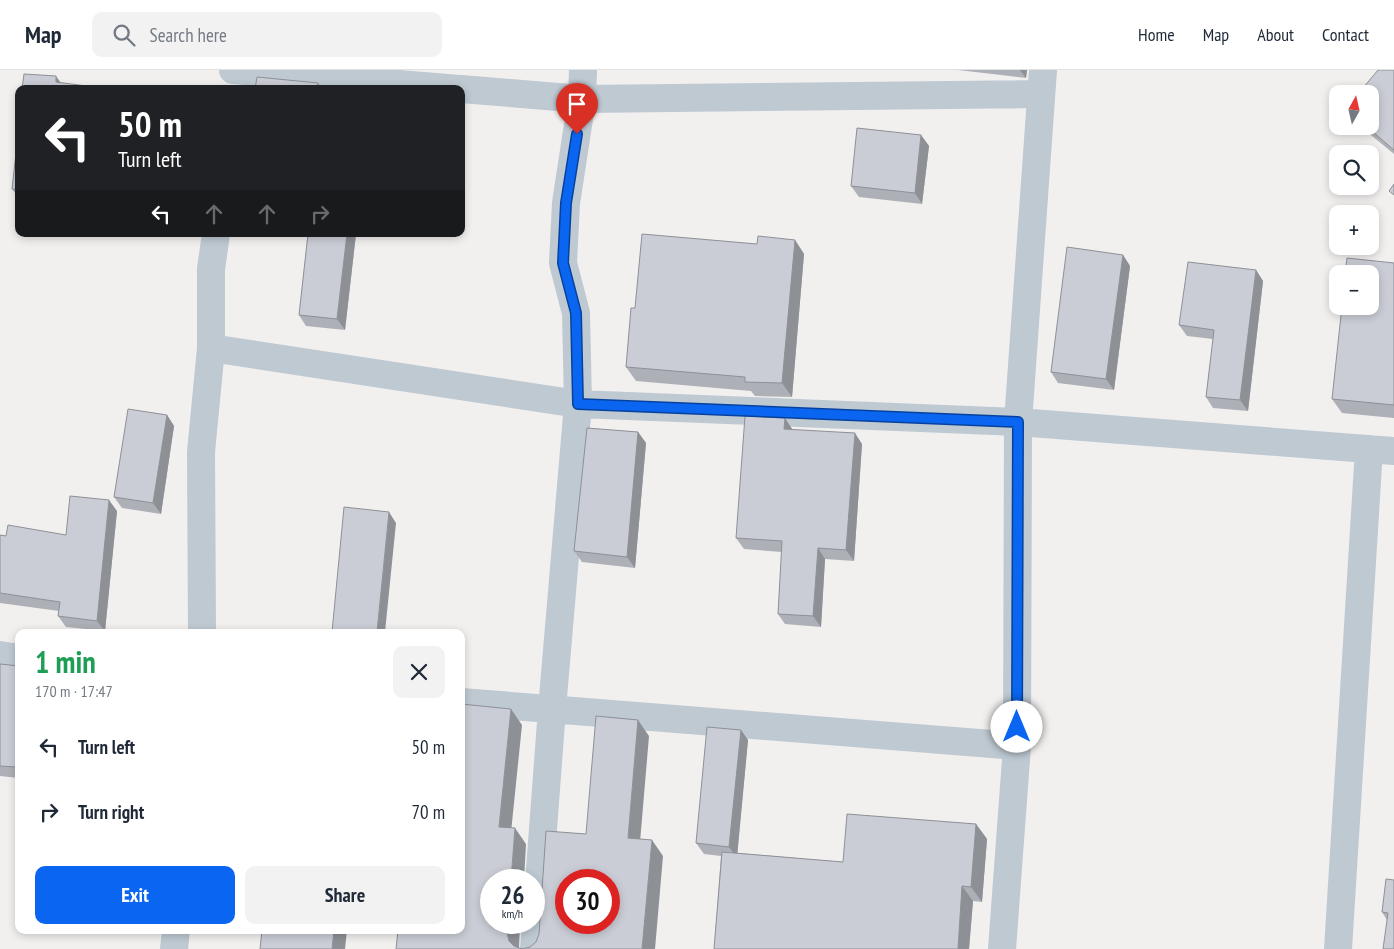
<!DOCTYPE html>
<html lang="en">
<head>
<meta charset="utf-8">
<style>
	:root { --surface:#fff; --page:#f2f2f3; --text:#1f2937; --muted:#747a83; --line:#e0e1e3; --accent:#0a66f1 }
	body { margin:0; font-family:"PT Sans Narrow",sans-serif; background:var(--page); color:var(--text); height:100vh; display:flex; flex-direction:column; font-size:19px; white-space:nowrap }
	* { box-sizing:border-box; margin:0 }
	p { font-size:16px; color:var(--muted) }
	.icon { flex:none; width:28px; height:28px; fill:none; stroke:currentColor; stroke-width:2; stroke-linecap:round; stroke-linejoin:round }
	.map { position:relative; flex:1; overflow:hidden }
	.sheet { position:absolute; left:15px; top:559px; width:450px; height:305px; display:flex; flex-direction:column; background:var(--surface); border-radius:10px; box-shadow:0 2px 8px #0003 }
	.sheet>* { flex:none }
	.banner { position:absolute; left:15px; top:15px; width:450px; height:152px; border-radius:10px; box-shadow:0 2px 8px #0003; background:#202124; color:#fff; overflow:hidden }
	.needle { width:32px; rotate:8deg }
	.controls { position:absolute; left:1329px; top:15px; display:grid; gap:10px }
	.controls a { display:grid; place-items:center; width:50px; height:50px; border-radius:10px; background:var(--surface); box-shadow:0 2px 8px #0003; font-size:25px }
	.speed { position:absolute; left:480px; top:799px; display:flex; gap:10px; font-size:25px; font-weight:700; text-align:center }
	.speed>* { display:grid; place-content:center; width:65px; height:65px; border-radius:50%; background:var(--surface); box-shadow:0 2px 8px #0003; line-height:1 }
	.speed small { font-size:12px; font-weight:400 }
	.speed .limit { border:8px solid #d22; background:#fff; color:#111 }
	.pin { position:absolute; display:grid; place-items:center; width:42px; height:42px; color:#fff; margin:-51px -21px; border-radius:50% 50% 50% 0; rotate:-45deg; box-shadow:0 0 5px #0007 }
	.pin .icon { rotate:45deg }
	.me { position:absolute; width:55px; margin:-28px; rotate:0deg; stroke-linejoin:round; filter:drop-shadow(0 0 4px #0008) }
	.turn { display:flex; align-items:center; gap:18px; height:105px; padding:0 20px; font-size:22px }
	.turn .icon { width:65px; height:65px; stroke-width:2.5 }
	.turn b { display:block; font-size:35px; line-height:42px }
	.lanes { display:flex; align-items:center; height:48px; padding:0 20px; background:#0003; justify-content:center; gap:25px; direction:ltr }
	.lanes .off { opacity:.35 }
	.round { display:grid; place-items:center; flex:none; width:52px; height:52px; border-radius:10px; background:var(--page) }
	.head { display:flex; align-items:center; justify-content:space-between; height:85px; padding:0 20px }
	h1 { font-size:30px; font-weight:700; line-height:38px; color:#1e9e55 }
	.button { display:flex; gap:10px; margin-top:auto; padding:10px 20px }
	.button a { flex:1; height:58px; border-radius:10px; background:var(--accent); color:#fff; font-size:20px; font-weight:700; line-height:58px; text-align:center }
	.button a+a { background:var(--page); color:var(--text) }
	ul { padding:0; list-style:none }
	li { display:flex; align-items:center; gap:15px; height:65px; padding:0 20px }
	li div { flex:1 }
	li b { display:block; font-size:19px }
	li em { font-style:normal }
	header { display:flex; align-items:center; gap:30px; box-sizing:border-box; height:70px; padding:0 25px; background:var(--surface); border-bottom:1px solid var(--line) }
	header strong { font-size:24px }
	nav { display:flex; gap:28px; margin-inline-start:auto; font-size:18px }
	.search { width:350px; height:45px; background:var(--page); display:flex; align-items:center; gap:12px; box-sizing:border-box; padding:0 18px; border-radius:10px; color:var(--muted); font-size:19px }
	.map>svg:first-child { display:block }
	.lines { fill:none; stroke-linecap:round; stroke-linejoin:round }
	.street { stroke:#bec9d2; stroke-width:28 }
	.wall { fill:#aeb0b7 }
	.shaded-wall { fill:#8d9095 }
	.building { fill:#cacdd5; stroke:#8d9095; fill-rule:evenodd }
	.route-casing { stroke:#06429d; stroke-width:12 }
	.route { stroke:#0a66f1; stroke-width:9 }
</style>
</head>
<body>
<header>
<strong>Map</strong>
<div class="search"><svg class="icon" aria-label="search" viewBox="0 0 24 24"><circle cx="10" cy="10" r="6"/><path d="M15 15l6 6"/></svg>Search here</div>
<nav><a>Home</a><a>Map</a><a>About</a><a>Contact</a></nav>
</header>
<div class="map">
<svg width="1394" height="879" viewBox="0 0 1394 879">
	<rect width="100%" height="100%" fill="#f2efef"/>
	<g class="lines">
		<path class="street" d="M233,0l226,19
			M461,19l121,10 459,-5
			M211,278l367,56 440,18 376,29
			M202,562l-1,-180 10,-104v-79l5,-35
			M0,585l19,3
			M461,632l556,44
			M174,879l2,-19
			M534,879l18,-240 26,-305 -2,-91 -13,-50 3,-60 16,-104 1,-29
			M1002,879l15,-203 1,-324 25,-352
			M1338,879l31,-500"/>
	</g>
	<path class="wall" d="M958,0h69l-1,8z
		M1394,0v84l-34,-28h10z
		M19,56v72l-7,-9z
		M921,65l8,11 -7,58 -63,-7 -8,-11z
		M308,164h48l-11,96 -39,-4 -7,-11z
		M795,170l9,14 -12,143 -37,-1 -4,-5 -115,-10 -10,-14 9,-59 122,-64z
		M1123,185l7,11 -16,124 -56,-7 -7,-11z
		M1394,193v155l-52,-5 -10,-14z
		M1256,200l7,11 -15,130 -35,-3 -7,-11 7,-58 -26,-3 -8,-11z
		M167,345l7,11 -13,88 -39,-6 -8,-11z
		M785,348l7,11 70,15 -8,117 -29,-2 -4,68 -36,-3 -7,-10 4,-62 -38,-3 -8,-11z
		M638,362l8,11 -11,125 -53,-6 -8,-11 7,-64z
		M117,441l-12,120 -39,-4 -8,-11 1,-5 -59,-8v1v-69l6,1 60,-1z
		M0,594l19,2v112l-19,-2z
		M741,660l7,10 -11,113 106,9 133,-38 11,15 -5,63 -9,-1 -4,48h-255l7,-93 -17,-2 -8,-11z
		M1394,810l-7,40 -5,-8z"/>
	<path class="shaded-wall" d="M1020,0h7l-1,8z
		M56,6l7,10 -7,-4z
		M318,13l4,6h-5z
		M921,65l8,11 -7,58 -7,-11z
		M347,164h9l-11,96 -8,-11z
		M795,170l9,14 -12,143 -10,-14z
		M1123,185l7,11 -16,124 -8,-11z
		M1256,200l7,11 -15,130 -8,-11z
		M167,345l7,11 -13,88 -8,-11z
		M785,348l7,11v11l-8,-11z
		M638,362l8,11 -11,125 -8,-11z
		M855,363l7,11 -8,117 -8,-11z
		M109,430l8,11 -12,120 -8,-10z
		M389,442l7,11 -11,109h-8z
		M818,478l7,11 -4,68 -8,-11z
		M511,639l11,16 -12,117 -11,-15z
		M638,650l11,16 -10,118 -11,-16z
		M741,660l7,10 -11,118 -8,-11z
		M18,679l1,1v21l-3,-4z
		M976,754l11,15 -5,63 -11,-15z
		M515,758l11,16 -2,36h-13z
		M652,770l11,16 -8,93h-13z
		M962,816l11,15 -4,48h-11z
		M508,852h12l-1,27h-4l-6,-8 -2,-8z
		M334,860h13l-2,19h-13z"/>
	<path class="building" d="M1378,0h16v80l-28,-24h4v-32h-12z
		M24,4l32,2v6l53,7h-87z
		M257,7l61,6 -1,6h-62z
		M19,56v64l-7,-1z
		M857,58l64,7 -6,58 -64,-7z
		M1394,114v11l-5,-4z
		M308,164h39l-10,85 -38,-4z
		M642,164l115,10 1,-8 37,4 -13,143 -37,-1v-5l-119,-10 5,-59h4z
		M1067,177l56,8 -17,124 -55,-7z
		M1347,188l47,5v142l-62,-6 10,-93h28v-32h-25z
		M1188,192l68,8 -16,130 -34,-3 8,-67 -35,-5z
		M128,339l39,6 -14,88 -39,-6z
		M745,346l40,2 -1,11 71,4 -9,117 -28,-2 -5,68 -35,-2 4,-73 -46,-3z
		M587,358l51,4 -11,125 -53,-6z
		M70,426l39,4 -12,121 -39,-5 2,-14 -60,-9v-58l6,1 2,-11 58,10z
		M344,437l45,5 -12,120h-45z
		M0,594l19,2v83l-3,18 -16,-1z
		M461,634l50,5 -12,118 16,1 -4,52h-20v42h17l-1,11 2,8 5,5 8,3 8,-2 6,-5 3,-8 7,-103 40,3 10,-118 42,4 -10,118 24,2 -10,109h-246l2,-19h63zM566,810h43v42h-43z
		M707,657l34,3 -12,117 -33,-4z
		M847,744l129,10 -5,63 -9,-1 -4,63h-244l8,-97 121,10z
		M1386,809l8,1v69h-11l5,-36 -6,-1z
		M262,860h72l-2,19h-72z"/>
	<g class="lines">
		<g class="route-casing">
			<path id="route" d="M577,64l-11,69 -3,60 13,50 2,91 440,18 -1,305"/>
		</g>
		<use href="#route" class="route"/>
	</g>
</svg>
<div class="controls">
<a><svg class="needle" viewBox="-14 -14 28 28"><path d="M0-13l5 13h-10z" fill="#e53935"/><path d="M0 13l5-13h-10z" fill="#747a83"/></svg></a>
<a><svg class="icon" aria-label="search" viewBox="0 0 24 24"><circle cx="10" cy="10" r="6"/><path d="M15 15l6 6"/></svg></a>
<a>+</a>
<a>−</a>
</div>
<div class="speed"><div>26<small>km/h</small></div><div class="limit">30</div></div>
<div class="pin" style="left:577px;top:64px;background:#d93025"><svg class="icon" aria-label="arrive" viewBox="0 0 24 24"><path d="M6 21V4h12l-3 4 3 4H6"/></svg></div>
<svg class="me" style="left:1017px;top:657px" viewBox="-20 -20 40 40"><circle r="19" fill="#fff"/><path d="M0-13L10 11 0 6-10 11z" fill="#0a66f1"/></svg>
<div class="banner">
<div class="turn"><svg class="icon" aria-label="left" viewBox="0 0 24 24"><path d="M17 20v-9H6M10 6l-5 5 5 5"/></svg><div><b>50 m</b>Turn left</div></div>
<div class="lanes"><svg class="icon" aria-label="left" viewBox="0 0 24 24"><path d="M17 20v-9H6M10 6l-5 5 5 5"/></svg><svg class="icon off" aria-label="ahead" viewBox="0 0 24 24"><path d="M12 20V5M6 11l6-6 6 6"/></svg><svg class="icon off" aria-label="ahead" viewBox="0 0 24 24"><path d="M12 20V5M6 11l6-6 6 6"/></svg><svg class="icon off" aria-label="right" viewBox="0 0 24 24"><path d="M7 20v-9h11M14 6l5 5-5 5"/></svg></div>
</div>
<section class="sheet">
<div class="head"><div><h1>1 min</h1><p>170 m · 17:47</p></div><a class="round"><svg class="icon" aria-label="close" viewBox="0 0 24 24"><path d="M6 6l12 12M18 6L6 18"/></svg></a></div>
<ul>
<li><svg class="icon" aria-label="left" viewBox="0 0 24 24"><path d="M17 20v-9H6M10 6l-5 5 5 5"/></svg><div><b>Turn left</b></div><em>50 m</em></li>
<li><svg class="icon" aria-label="right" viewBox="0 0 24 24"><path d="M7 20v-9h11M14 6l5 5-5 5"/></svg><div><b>Turn right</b></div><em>70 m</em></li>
</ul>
<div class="button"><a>Exit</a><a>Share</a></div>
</section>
</div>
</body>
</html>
